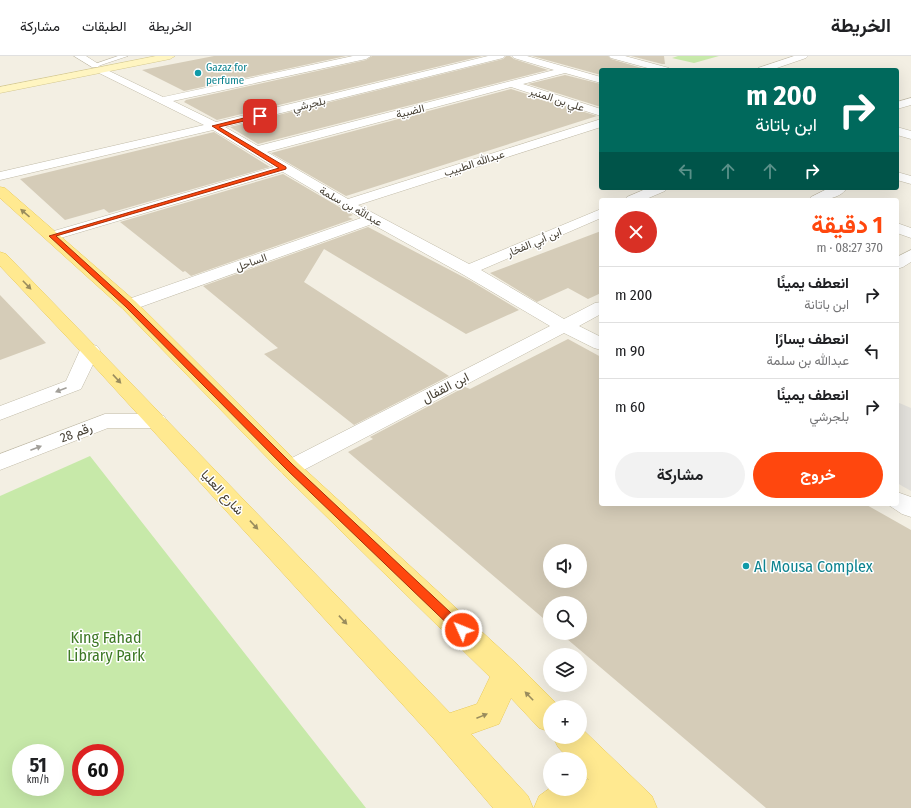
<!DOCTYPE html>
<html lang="ar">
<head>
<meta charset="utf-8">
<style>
	:root { --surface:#fff; --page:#f2f2f2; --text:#202124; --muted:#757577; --line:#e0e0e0; --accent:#ff470e }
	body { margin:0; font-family:"Fira Sans Condensed",Vazirmatn,sans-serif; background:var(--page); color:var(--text); direction:rtl; height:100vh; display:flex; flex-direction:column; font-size:15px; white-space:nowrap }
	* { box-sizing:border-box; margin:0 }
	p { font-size:13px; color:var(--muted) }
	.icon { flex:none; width:22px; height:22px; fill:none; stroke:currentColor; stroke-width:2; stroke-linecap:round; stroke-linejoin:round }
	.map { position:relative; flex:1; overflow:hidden; direction:ltr }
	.details { position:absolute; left:599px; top:142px; width:300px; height:308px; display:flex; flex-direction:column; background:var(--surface); border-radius:4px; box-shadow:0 4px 16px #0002; direction:rtl }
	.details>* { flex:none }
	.hud { position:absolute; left:599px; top:12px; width:300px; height:122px; border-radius:4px; box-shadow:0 4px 16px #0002; direction:rtl; background:#00695c; color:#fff; overflow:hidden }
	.fabs { position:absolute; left:543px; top:488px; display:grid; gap:8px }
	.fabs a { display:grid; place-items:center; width:44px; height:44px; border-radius:50%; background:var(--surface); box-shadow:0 4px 16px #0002; font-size:20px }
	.speed { position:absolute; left:12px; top:688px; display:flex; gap:8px; font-size:20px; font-weight:700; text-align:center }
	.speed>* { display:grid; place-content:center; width:52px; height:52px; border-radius:50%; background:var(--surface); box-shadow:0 4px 16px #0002; line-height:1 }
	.speed small { font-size:10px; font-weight:400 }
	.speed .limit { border:6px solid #d22; background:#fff; color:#111 }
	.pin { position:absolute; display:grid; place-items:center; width:34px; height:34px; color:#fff; margin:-17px; border-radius:8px; box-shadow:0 2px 6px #0006 }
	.me { position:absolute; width:44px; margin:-22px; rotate:314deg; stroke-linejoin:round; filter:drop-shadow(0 0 3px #0008) }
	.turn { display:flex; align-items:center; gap:14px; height:84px; padding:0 16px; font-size:18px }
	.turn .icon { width:52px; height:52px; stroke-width:2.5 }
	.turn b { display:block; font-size:28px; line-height:34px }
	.lanes { display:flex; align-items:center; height:38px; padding:0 16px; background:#0003; justify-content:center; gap:20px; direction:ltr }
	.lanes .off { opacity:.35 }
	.round { display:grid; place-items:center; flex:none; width:42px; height:42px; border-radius:21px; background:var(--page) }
	.head { display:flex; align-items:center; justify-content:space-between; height:68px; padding:0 16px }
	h1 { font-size:24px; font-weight:700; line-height:30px; color:var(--accent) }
	.primary-button { display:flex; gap:8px; margin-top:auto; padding:8px 16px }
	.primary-button a { flex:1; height:46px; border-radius:24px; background:var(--accent); color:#fff; font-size:16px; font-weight:700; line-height:46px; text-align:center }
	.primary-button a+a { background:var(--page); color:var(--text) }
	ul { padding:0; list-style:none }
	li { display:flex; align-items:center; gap:12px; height:56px; padding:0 16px; border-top:1px solid var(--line) }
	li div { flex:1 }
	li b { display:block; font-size:15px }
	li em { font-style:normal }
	header { display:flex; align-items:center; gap:24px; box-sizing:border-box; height:56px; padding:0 20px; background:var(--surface); border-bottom:1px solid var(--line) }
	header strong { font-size:19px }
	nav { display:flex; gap:22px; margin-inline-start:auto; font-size:14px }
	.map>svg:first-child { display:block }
	.green { fill:#c7e9a9; fill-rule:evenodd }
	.parking { fill:#e3e1dc }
	.building { fill:#d5ccb8; fill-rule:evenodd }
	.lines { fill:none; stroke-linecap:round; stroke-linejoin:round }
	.lane-casing { stroke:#c1bba8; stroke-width:1 }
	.street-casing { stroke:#c1bba8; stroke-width:1 }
	.secondary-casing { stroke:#d5c990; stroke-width:1 }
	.primary-casing { stroke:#e9ca5b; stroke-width:1 }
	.lane { fill:#fff; fill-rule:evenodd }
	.street { fill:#fff; fill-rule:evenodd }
	.secondary { fill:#fff5c1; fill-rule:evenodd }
	.primary { fill:#ffe990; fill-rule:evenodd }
	.oneway { fill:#998c5d }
	.oneway2 { fill:#a29f99 }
	.route { fill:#ff470e; stroke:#a62e09 }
	.culture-dot { fill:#0f9aa8; stroke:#fff; stroke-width:1.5 }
	.labels { text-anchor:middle; stroke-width:3; stroke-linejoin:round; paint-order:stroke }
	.far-culture-label { font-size:11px; fill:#0d838f; stroke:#fff; text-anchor:start }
	.far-street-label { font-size:11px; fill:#453f33; stroke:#fff }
	.street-label { font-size:13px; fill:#453f33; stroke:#fff }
	.near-culture-label { font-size:16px; fill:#0d838f; stroke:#fff; text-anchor:start }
	.near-park-label { font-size:16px; fill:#3d7824; stroke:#fff }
</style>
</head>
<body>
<header>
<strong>الخريطة</strong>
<nav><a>الخريطة</a><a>الطبقات</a><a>مشاركة</a></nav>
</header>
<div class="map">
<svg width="911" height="752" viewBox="0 0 911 752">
	<rect width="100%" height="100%" fill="#f3efe3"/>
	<path class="green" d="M678,0h41l-25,7 -22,-5z
		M90,400l276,352h-366v-312zM21,697h34v34h-34zM81,697h34v34h-34z"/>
	<path class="parking" d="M897,346l14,6v83l-14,-8z"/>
	<path class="building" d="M214,0h132l-162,35 -42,-21z
		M372,0h110l-265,64 -33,-18 2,-2 180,-40z
		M506,0h4l4,3 34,11 -290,74 -28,-17 273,-68z
		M532,0h76l3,3 34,10 -44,1v5z
		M631,0h33l1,8h-3z
		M565,19l36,9v23l-73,-23z
		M511,33l86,27 -251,80 -75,-43z
		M214,76l56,35 -161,46 -5,-4 -39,11 -45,-41z
		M283,118l70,41 -5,2 5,2 -162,57 -6,-5 -2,1 -63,-50z
		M368,171l103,54 48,29 -53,24 -142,-85 -20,33 145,94 -95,49 -90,-71 14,-6 -75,-62z
		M601,175v62l-13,6 -20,-11 -31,14 -47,-29z
		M0,239l46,48 -46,17z
		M568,283l33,18v147h264l46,26v278h-145l-206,-175h20v-30h-30v21l-202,-172 25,-13 -3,-2 95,-50 5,2zM550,495h30v30h-30z"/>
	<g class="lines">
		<g class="lane-casing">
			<path id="lane" d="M118,0h10l-33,11 -3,-2z"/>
		</g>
		<g class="street-casing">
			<path id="street" d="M74,0h12l14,9 -2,2h-6z
				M353,0h18l-5,3 -193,42 43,21 272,-66h17l-2,2 -278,69 33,19 296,-76 -40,-12 -2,-2h15l74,21v6l-36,-10 -42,11 78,25v7l-90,-29 -244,65 81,47 253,-80v8l-243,78 111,59 132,-55v9l-120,52 83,49 31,-16 6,-1v12l-22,12 22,11v13l-7,-2 -30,-15 -266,140 -8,3 -8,-3 -4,-5 4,-5 268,-137 -88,-52 -90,-50 -237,85 -6,1 -6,-1 -3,-4 3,-4 238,-83 -78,-46 -226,67 -5,2 -5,-2 -3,-3 3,-3 227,-66 -61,-37 -213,50v-8l204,-47 -107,-53 -2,-2 2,-2h6l60,29z
				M609,0h16l44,12 2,2h-16l-44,-12z
				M794,0h14l-2,2 -35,12h-15l2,-2z
				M911,42v7l-14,4v-7z
				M897,71l14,4v8l-14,-4z
				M897,116l14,4v8l-14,-4z
				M648,132h19l-2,3 -21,9h-19l2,-3z
				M829,132h18c-8,12 -25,12 -38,12l2,-3z
				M897,167l14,5v10l-14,-5z
				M911,194v12l-8,5 -6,2v-12z
				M90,288l7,2 3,4 -19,39 -81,31v-14l66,-25 14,-31 3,-4z
				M105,358h51l8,2 3,5 -3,5 -8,2h-48l-108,42v-16z
				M897,436l14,5v20l-9,-3 -15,-10h10z"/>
		</g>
		<g class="secondary-casing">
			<path id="secondary" d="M156,0h19l-5,3 -170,34v-6z"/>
		</g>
		<g class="primary-casing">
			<path id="primary" d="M0,131l5,1 130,113 163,162 220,202 42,42h-10v25l-11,-4 -28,-30 -12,26 -28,10 57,62 5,12h-40l-59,-69 -351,-385 -83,-88v-14l6,2 444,459 27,-9 13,-27 -208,-204 -159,-164 -123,-111z
				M580,671l72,69 5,12h-123l5,-12 11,-8v1h30v-9h9l-9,-9v-12h-11l-11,-12 -5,-10h27z"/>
		</g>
		<use href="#lane" class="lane"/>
		<use href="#street" class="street"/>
		<use href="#secondary" class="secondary"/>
		<use href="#primary" class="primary"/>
	</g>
	<defs><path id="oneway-solid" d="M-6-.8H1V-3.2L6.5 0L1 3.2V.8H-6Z"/></defs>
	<g class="oneway">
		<use href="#oneway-solid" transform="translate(25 157) rotate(-139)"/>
		<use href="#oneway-solid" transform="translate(27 229) rotate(46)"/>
		<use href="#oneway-solid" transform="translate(117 323) rotate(47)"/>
		<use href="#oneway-solid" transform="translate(254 469) rotate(47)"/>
		<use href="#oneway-solid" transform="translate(343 564) rotate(47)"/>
		<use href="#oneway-solid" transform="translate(529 640) rotate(-134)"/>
		<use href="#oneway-solid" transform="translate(482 660) rotate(-22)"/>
	</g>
	<g class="oneway2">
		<use href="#oneway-solid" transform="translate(61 334) rotate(159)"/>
		<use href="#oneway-solid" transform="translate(36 392) rotate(-21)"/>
	</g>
	<path class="route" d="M260,58l1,3 -42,10 67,40v2l-230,67 75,68 162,161 173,162 2,3 -2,4 -4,1 -4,-1 -171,-164 -161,-163 -77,-71 230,-68 -67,-42z"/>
	<g class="culture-dot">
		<circle cx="198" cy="17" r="4"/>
		<circle cx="746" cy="510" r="4"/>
	</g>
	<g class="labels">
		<g class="far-culture-label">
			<text x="206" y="15">Gazaz for<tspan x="206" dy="13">perfume</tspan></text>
		</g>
		<g class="far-street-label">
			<text transform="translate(557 43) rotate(18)" y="4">علي بن المنير</text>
			<text transform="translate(309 48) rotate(-13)" y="4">بلجرشي</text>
			<text transform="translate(410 55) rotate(-14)" y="4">الضبية</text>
			<text transform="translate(474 107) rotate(-18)" y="4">عبدالله الطبيب</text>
			<text transform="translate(351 150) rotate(29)" y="4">عبدالله بن سلمة</text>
			<text transform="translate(534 186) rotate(-23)" y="4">ابن أبي الفخار</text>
			<text transform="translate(251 206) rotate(-20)" y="4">الساحل</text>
		</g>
		<g class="street-label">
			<text transform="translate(445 331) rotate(-27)" y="5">ابن القفال</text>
			<text transform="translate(76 376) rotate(-21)" y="5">رقم 28</text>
			<text transform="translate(223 436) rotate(47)" y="5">شارع العليا</text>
		</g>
		<g class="near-culture-label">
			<text x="754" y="516">Al Mousa Complex</text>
		</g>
		<g class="near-park-label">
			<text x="106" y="587">King Fahad<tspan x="106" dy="18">Library Park</tspan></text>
		</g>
	</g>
</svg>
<div class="fabs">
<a><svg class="icon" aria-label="sound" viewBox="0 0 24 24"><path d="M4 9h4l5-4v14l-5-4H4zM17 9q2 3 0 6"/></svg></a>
<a><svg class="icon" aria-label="search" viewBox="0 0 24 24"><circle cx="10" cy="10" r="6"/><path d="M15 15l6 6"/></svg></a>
<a><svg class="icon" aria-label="layers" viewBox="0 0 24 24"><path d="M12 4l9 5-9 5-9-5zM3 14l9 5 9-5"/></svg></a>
<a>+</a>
<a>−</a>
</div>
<div class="speed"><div>51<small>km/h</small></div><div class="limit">60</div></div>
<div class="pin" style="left:260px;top:60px;background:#d93025"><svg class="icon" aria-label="arrive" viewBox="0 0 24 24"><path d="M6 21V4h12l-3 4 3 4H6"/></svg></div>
<svg class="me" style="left:462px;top:574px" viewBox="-20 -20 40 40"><circle r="17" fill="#ff470e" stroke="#fff" stroke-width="3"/><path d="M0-11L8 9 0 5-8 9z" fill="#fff"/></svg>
<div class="hud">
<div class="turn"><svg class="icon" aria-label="right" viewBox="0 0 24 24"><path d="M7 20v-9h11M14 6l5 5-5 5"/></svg><div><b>200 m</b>ابن باتانة</div></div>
<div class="lanes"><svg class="icon off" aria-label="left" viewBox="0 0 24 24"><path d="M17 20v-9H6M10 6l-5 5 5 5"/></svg><svg class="icon off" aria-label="ahead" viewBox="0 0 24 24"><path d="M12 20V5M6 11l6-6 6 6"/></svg><svg class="icon off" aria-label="ahead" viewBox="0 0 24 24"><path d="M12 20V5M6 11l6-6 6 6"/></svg><svg class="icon" aria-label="right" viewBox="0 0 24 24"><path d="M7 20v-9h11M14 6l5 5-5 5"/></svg></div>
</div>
<section class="details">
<div class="head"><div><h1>1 دقيقة</h1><p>370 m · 08:27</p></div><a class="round" style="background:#d93025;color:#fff"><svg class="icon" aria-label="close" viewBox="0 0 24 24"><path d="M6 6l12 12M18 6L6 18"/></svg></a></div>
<ul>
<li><svg class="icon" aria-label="right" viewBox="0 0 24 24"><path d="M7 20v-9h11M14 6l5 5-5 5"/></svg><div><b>انعطف يمينًا</b><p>ابن باتانة</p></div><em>200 m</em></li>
<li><svg class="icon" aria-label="left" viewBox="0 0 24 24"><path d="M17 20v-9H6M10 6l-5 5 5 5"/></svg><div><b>انعطف يسارًا</b><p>عبدالله بن سلمة</p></div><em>90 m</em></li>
<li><svg class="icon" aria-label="right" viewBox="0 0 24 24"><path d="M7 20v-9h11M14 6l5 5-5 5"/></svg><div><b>انعطف يمينًا</b><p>بلجرشي</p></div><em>60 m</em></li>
</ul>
<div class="primary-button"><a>خروج</a><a>مشاركة</a></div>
</section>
</div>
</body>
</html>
